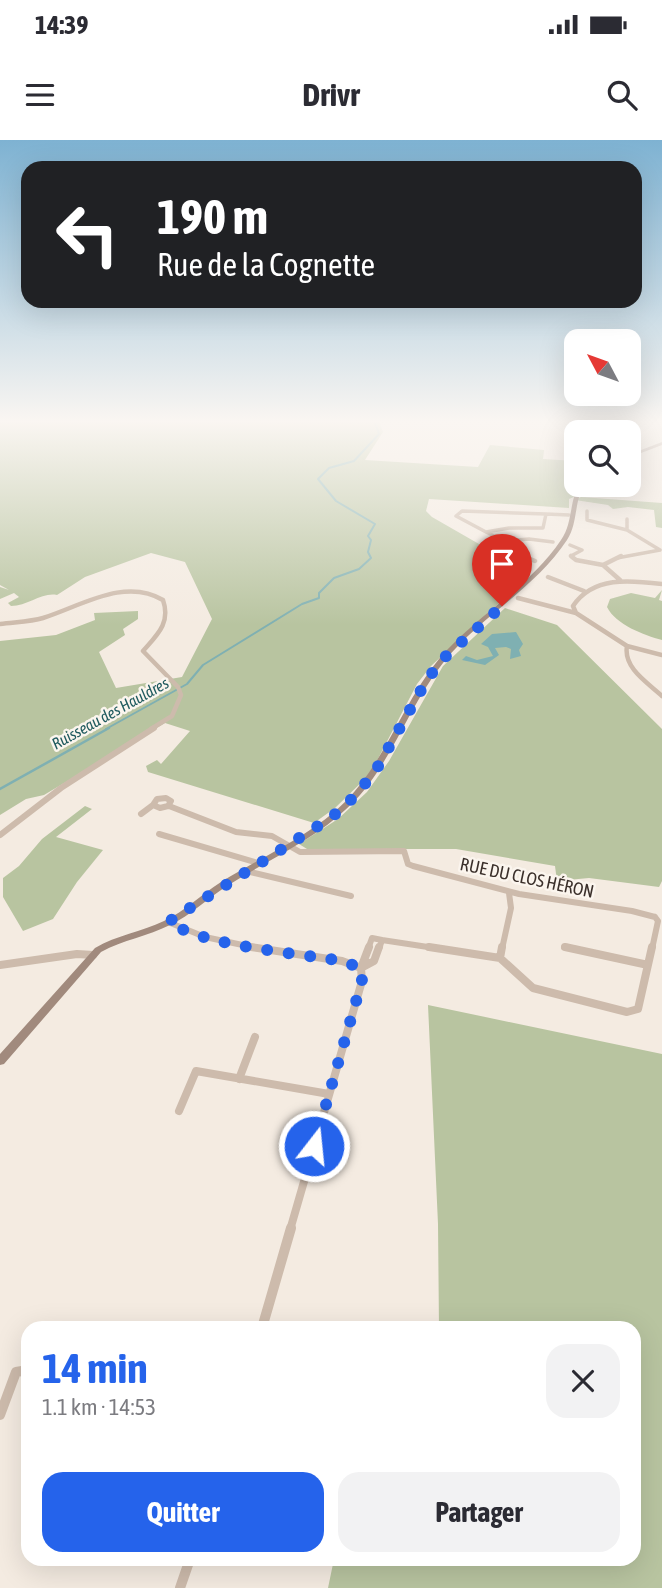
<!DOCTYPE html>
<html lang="fr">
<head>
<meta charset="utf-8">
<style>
	:root { --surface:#fff; --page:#f2f2f3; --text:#2b2b33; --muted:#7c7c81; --accent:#2563eb }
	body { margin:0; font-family:"Asap Condensed",sans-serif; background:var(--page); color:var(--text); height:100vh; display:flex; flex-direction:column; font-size:26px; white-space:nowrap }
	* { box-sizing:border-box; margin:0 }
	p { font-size:23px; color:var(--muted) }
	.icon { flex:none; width:38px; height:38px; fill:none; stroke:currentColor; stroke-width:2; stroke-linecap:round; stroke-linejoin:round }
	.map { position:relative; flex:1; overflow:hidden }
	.details { position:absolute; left:21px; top:1181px; width:620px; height:245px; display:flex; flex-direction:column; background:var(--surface); border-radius:21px; box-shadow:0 7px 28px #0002 }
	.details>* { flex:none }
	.guide { position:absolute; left:21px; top:21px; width:621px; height:147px; border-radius:21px; box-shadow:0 7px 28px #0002; background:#202124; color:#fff; overflow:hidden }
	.needle { width:46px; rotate:311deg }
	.controls { position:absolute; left:564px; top:189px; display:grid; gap:14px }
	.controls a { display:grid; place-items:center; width:77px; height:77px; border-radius:14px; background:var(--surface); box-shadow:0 7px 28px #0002; font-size:35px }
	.pin { position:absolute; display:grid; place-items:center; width:60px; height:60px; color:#fff; margin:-72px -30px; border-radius:50% 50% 50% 0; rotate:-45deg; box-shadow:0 0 7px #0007 }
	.pin .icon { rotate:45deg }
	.me { position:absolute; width:77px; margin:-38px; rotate:16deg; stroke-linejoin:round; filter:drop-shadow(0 0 5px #0008) }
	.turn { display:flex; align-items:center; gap:24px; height:147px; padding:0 21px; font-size:32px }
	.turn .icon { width:91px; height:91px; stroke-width:2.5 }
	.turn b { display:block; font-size:49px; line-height:60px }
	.round { display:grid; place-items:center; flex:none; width:74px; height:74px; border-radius:21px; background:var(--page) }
	.summary { display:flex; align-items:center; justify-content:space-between; height:119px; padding:0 21px }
	h1 { font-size:42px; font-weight:700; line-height:52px; color:var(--accent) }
	.action { display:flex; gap:14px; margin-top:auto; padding:14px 21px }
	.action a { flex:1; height:80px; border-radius:21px; background:var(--accent); color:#fff; font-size:28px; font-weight:700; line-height:80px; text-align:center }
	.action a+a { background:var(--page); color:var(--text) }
	.status { display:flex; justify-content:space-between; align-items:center; height:49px; padding:0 35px; background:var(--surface); direction:ltr }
	.status svg { height:19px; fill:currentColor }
	header { display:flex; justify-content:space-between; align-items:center; height:91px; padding:0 21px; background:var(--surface); font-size:32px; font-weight:700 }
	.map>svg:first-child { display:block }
	.green { fill:#b8c4a0 }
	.water { fill:#7fb0b2 }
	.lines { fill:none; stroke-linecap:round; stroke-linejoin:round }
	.stream-far1 { stroke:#7fb0b2; stroke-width:2 }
	.stream { stroke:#7fb0b2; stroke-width:2.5 }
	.street-far4 { stroke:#cdbbac; stroke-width:3.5 }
	.street-far3 { stroke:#cdbbac; stroke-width:4.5 }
	.street-far2 { stroke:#cdbbac; stroke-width:6 }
	.street-far1 { stroke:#cdbbac; stroke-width:8 }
	.street { stroke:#cdbbac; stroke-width:10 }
	.secondary { fill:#a18a7d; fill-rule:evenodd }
	.route { stroke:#2563eb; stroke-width:12; stroke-dasharray:0 21.6 }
	.labels { text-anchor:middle; stroke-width:5; stroke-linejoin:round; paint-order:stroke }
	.far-water-label { font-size:16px; font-style:italic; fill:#1f5a5e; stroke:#fbf5ee }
	.street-label { font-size:18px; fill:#3b302b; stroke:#fbf5ee }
</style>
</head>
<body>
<div class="status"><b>14:39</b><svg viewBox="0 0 49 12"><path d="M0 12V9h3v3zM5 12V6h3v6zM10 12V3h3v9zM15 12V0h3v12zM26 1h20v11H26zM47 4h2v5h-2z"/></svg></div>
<header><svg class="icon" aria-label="menu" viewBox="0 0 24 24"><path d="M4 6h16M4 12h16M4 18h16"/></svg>Drivr<svg class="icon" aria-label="search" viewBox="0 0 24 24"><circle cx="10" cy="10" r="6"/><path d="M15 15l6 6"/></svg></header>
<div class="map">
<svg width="662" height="1448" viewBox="0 0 662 1448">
	<rect width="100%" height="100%" fill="#f4ebe1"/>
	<path class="green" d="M0,282h379l4,10 -18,28 113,7 12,-22 54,5 -1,9 33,2v24h2l-4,12 -5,2v9l-140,-9 -3,12 6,6 47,27 46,35 -94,87 -14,18 -47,90 -35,34 -21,15 -166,-51 -2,-6 11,-6 4,4 29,-33 -25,-8 -121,72 -18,4 -26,16v-174l56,-6 39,-15 -1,-7 44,-2v8l-15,10 2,6 -26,17 17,36 66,-11 30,-58 -27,-57 -34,-9 -66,24 -28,18c-15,-3 -29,11 -46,11l-3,-3 11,-6 -5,-4 -14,6v-12l9,3 -9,-5z
		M581,357l81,6v25l-6,-1 -2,-17 -26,-3 -15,2 -5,-4 -33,-5z
		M662,450l-3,10 3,1v39c-18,-5 -46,-15 -55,-33l3,-8 21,-6 24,5z
		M505,468l52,17 105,104v152l-3,6 -70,-9 -32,3 -2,-15 -99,-17h-149l-8,-5 39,-25 29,-27 22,-31 54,-95z
		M85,666l7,3 -36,28 47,13 -26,32 -24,37 -30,12 -20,-34v-19l16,-12 23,-27z
		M428,865l234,49v534h-334l6,-29h300v-231h-195l-1,-104z"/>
	<path class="water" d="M516,492l7,12 -4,6 2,6 -11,3 1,-10 -5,-2 -11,1 4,7 -14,10 -23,-5 4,-4 11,4 16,-4 -5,-9 -7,-3 11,-10z"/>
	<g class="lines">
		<path class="stream-far1" d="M106,589l81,-45 16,-19 99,-61 17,-6v-5l15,-15 25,-9 12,-11 -3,-6 3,-12 -3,-4 7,-12 -39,-23 -18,-22 11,-11 25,-7 25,-27 -4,-12"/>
		<path class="stream" d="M0,649l109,-61"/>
		<path class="street-far4" d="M462,371l84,3 -3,14h-34l-23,4 -30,-16z
			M587,371v9l40,10 33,20
			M546,374l23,1
			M627,379v11
			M486,392l19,9
			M570,405l12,5 -11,6 2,2
			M525,418l-20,-17 24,-2 24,3
			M617,418l43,-8"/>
		<path class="street-far3" d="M523,416l12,5
			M571,416l5,4 27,5
			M548,437l36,14
			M620,440l-17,-15 18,-9
			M662,444c-32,-4 -69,-8 -89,22l3,7 51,33 35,9
			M518,458l58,15
			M0,484c14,-2 30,-2 43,-6 38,-12 82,-41 120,-18 8,23 -6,35 -20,51l35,36 3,8 -9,21 -21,13
			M627,506c-4,22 21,37 35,50"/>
		<path class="street-far2" d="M166,658l5,3 -3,5 -8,2 -7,-3 4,-6z
			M169,666l67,26 36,4 28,16 104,-1 4,13 5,2 106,28 113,17 23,6
			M141,674l12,-9
			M159,694l99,29
			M0,695l61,-47 93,-60
			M246,731l105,25
			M168,782l37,15 56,12
			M382,800l59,9
			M564,807l9,2
			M368,809l4,-11 10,2 -3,9
			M502,809l9,-41 -2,-15
			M652,809l6,-28 -3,-4"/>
		<path class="street-far1" d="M251,807l91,14 19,7 1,13 -72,249
			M369,807l-8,21 13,-7 5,-14
			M429,807l71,11 33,30 94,24 11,-3 14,-62
			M565,807l83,18
			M500,818l2,-11
			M0,825l77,-11 16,1
			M239,939l16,-42
			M179,971l17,-40 133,23"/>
		<path class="street" d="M262,1188l29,-100
			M0,1275l16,-43 12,-2
			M180,1448l10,-29"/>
		<path class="secondary" d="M662,302v3l-34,13v-3z
			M579,345h5c-10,17 -6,38 -17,55 -33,50 -88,77 -124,123 -31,39 -47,87 -78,126 -36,45 -91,67 -138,97 -19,12 -36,29 -57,39 -22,11 -47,15 -69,27l-97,112 -4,1v-11l95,-106c22,-13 46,-16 69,-27 21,-10 38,-27 57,-39 42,-26 90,-46 125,-81 40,-41 57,-99 93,-142 37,-44 90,-71 122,-119 12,-17 8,-38 18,-55z"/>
	</g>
	<linearGradient id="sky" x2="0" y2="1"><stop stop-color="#7eb2d2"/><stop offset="0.58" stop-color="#faf6f2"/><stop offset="1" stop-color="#faf6f2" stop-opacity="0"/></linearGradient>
	<rect width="662" height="485" fill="url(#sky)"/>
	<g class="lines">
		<path class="route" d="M314,1006l48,-165 -1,-13 -19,-7c-46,-8 -137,-15 -174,-39l164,-105 24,-22 20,-25 52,-92 18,-22 56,-50"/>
	</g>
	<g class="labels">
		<g class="far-water-label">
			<text transform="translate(110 573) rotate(-29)" y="6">Ruisseau des Hauldres</text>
		</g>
		<g class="street-label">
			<text transform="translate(527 738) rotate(12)" y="6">RUE DU CLOS HÉRON</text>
		</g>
	</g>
</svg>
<div class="controls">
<a><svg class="needle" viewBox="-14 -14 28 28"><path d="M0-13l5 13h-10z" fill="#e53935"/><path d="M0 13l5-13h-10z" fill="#7c7c81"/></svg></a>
<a><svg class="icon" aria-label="search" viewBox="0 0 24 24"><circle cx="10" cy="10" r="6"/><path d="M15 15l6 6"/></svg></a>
</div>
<div class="pin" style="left:502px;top:466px;background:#d93025"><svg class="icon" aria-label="arrive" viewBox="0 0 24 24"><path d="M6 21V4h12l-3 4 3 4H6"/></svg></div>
<svg class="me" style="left:314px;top:1006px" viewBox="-20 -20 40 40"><circle r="17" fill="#2563eb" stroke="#fff" stroke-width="3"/><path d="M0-11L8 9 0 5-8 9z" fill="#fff"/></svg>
<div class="guide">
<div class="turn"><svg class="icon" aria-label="left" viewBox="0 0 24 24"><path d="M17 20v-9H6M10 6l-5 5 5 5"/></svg><div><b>190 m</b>Rue de la Cognette</div></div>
</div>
<section class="details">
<div class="summary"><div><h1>14 min</h1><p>1.1 km · 14:53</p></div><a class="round"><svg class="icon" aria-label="close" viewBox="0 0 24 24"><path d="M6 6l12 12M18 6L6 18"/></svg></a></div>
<div class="action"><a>Quitter</a><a>Partager</a></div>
</section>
</div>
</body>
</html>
